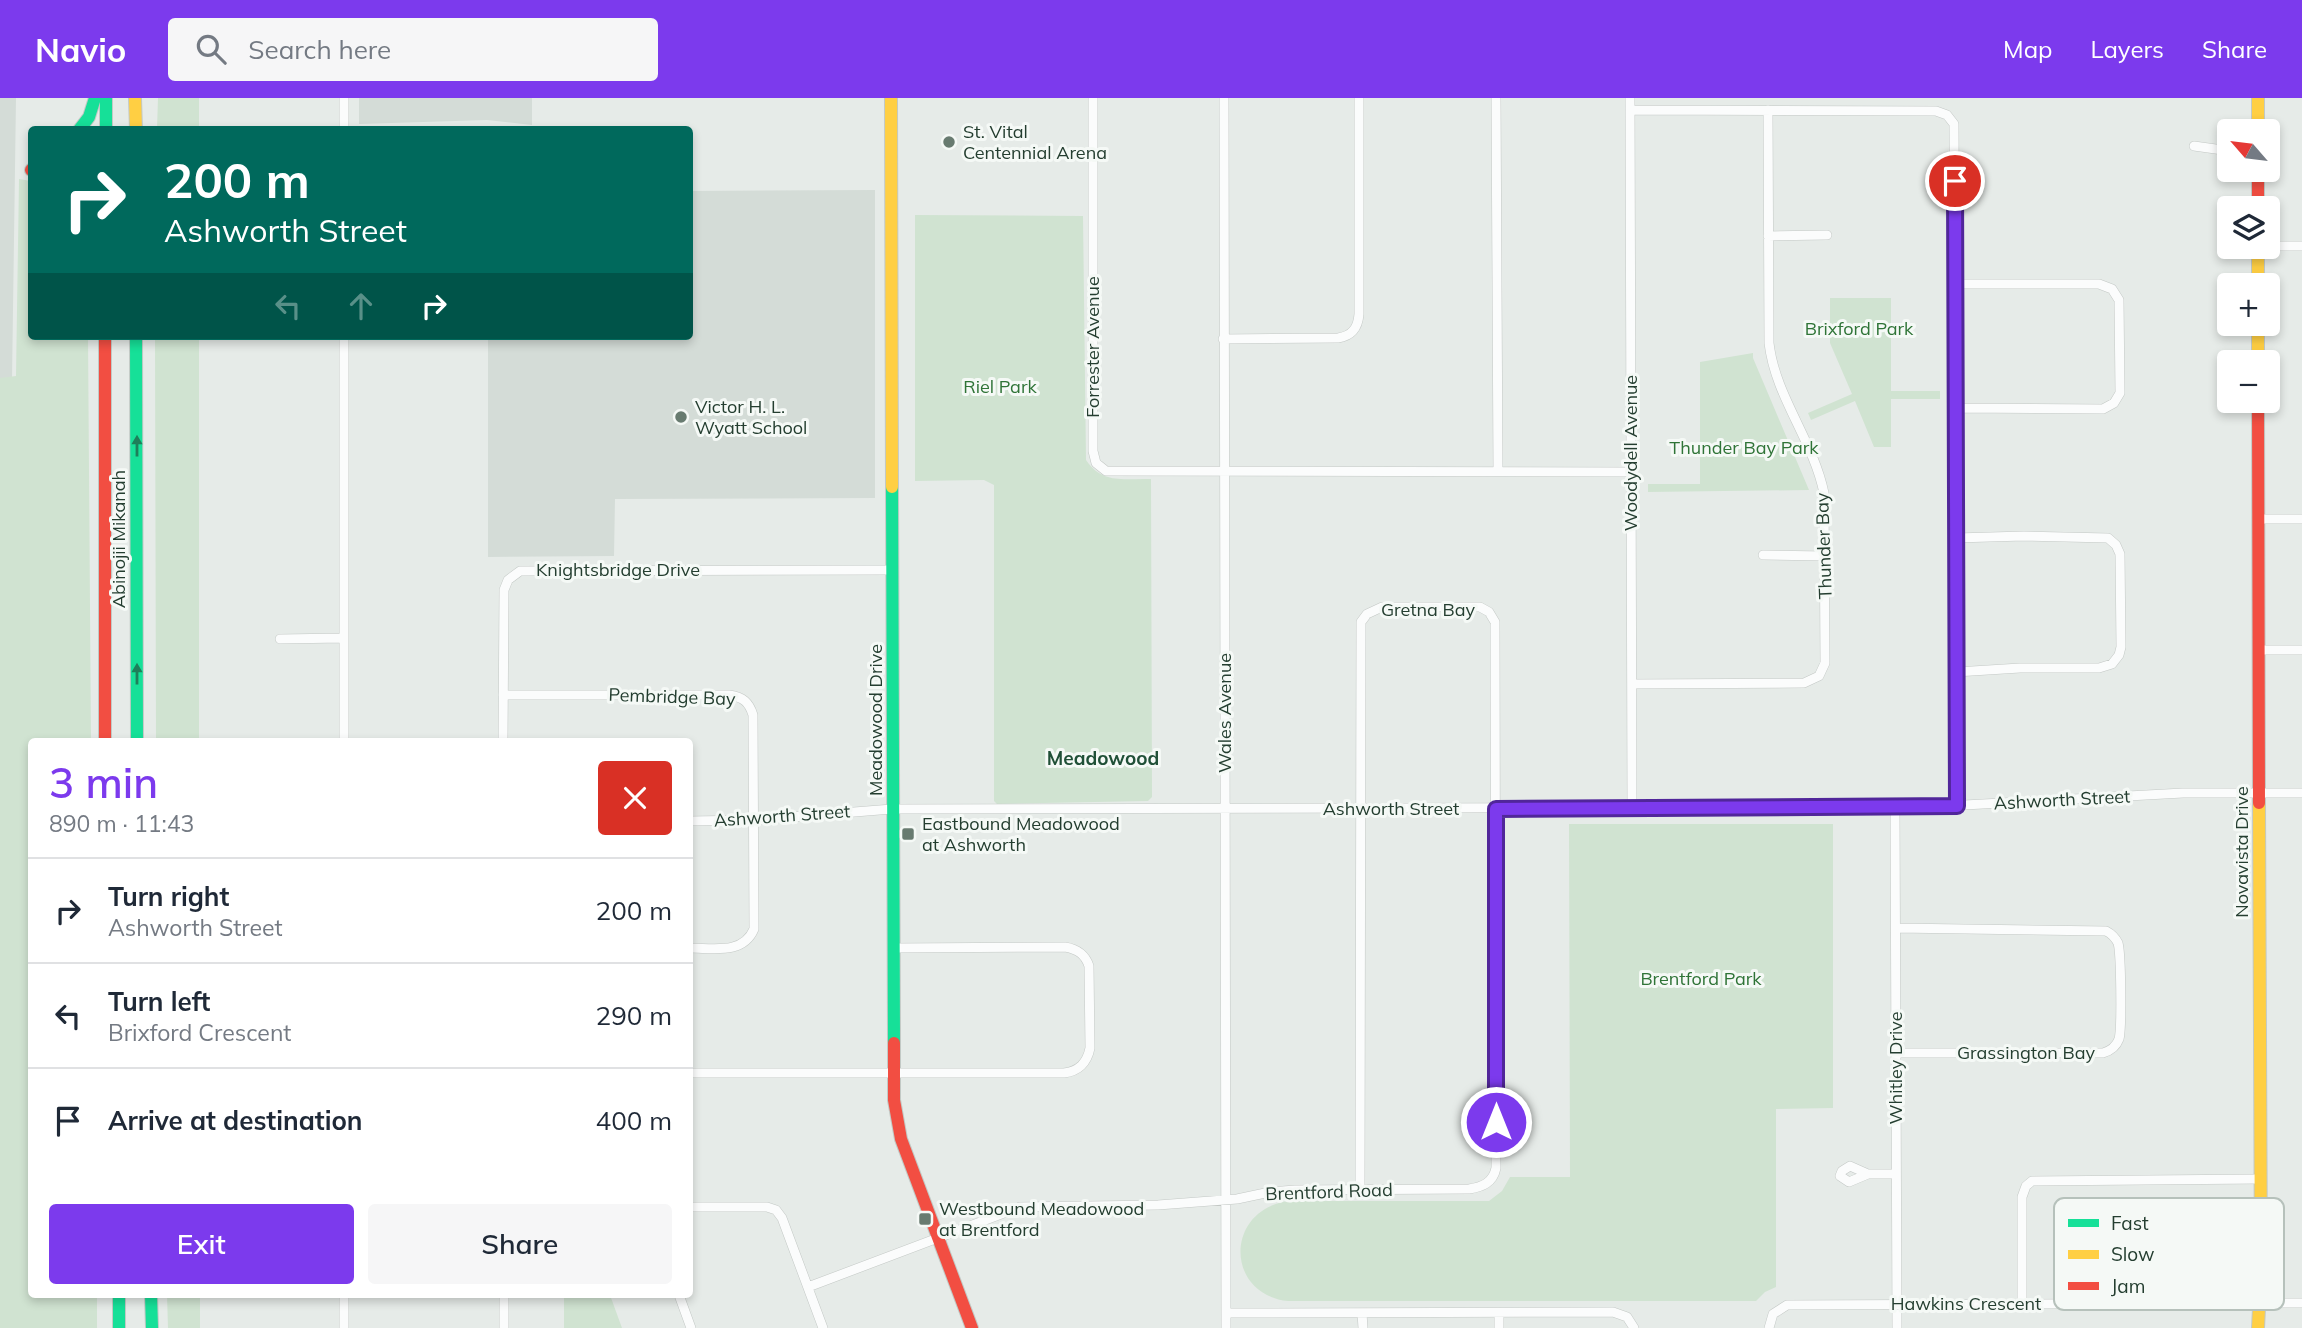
<!DOCTYPE html>
<html lang="en">
<head>
<meta charset="utf-8">
<style>
	:root { --surface:#fff; --page:#f6f6f7; --text:#1f2937; --muted:#747a83; --line:#e0e1e3; --accent:#7c3aed }
	body { margin:0; font-family:Mulish,sans-serif; background:var(--page); color:var(--text); height:100vh; display:flex; flex-direction:column; font-size:26px; white-space:nowrap }
	* { box-sizing:border-box; margin:0 }
	p { font-size:23px; color:var(--muted) }
	.icon { flex:none; width:38px; height:38px; fill:none; stroke:currentColor; stroke-width:2; stroke-linecap:round; stroke-linejoin:round }
	.map { position:relative; flex:1; overflow:hidden }
	.side { position:absolute; left:28px; top:640px; width:665px; height:560px; display:flex; flex-direction:column; background:var(--surface); border-radius:7px; box-shadow:0 4px 10px #0003 }
	.side>* { flex:none }
	.guide { position:absolute; left:28px; top:28px; width:665px; height:214px; border-radius:7px; box-shadow:0 4px 10px #0003; background:#00695c; color:#fff; overflow:hidden }
	.needle { width:46px; rotate:298deg }
	.tools { position:absolute; left:2217px; top:21px; display:grid; gap:14px }
	.tools a { display:grid; place-items:center; width:63px; height:63px; border-radius:7px; background:var(--surface); box-shadow:0 4px 10px #0003; font-size:35px }
	.pin { position:absolute; display:grid; place-items:center; width:60px; height:60px; color:#fff; margin:-30px; border:4px solid #fff; border-radius:50%; box-shadow:0 2px 7px #0007 }
	.me { position:absolute; width:77px; margin:-38px; rotate:0deg; stroke-linejoin:round; filter:drop-shadow(0 0 5px #0008) }
	.turn { display:flex; align-items:center; gap:24px; height:147px; padding:0 21px; font-size:32px }
	.turn .icon { width:91px; height:91px; stroke-width:2.5 }
	.turn b { display:block; font-size:49px; line-height:60px }
	.lanes { display:flex; align-items:center; height:66px; padding:0 21px; background:#0003; justify-content:center; gap:35px; direction:ltr }
	.lanes .off { opacity:.35 }
	.round { display:grid; place-items:center; flex:none; width:74px; height:74px; border-radius:7px; background:var(--page) }
	.summary { display:flex; align-items:center; justify-content:space-between; height:119px; padding:0 21px }
	h1 { font-size:42px; font-weight:600; line-height:52px; color:var(--accent) }
	.button { display:flex; gap:14px; margin-top:auto; padding:14px 21px }
	.button a { flex:1; height:80px; border-radius:7px; background:var(--accent); color:#fff; font-size:28px; font-weight:600; line-height:80px; text-align:center }
	.button a+a { background:var(--page); color:var(--text) }
	ul { padding:0; list-style:none }
	li { display:flex; align-items:center; gap:21px; height:105px; padding:0 21px; border-top:2px solid var(--line) }
	li div { flex:1 }
	li b { display:block; font-size:26px }
	li em { font-style:normal }
	header { display:flex; align-items:center; gap:42px; box-sizing:border-box; height:98px; padding:0 35px; background:var(--accent); color:#fff }
	header strong { font-size:33px }
	nav { display:flex; gap:38px; margin-inline-start:auto; font-size:24px }
	.search { width:490px; height:63px; background:var(--page); display:flex; align-items:center; gap:18px; box-sizing:border-box; padding:0 24px; border-radius:7px; color:var(--muted); font-size:26px }
	.map>svg:first-child { display:block }
	.built { fill:#d4dcd7 }
	.green { fill:#d0e3d1 }
	.lines { fill:none; stroke-linecap:round; stroke-linejoin:round }
	.street-casing { stroke:#c3c8c5; stroke-width:10 }
	.fast-casing { stroke:#c2c9c5; stroke-width:14 }
	.slow-casing { stroke:#c2c9c5; stroke-width:14 }
	.jam-casing { stroke:#c2c9c5; stroke-width:14 }
	.street { stroke:#fbfcfc; stroke-width:9 }
	.fast { stroke:#16e098; stroke-width:12 }
	.slow { stroke:#ffcf43; stroke-width:12 }
	.jam { stroke:#f24e42; stroke-width:12 }
	.oneway { fill:#1e7f5a }
	.route-casing { stroke:#51269a; stroke-width:18 }
	.route { stroke:#7c3aed; stroke-width:12 }
	.poi-dot { fill:#687b70; stroke:#f5f9f6; stroke-width:2.5 }
	.labels { text-anchor:middle; stroke-width:6; stroke-linejoin:round; paint-order:stroke }
	.poi-label { font-size:18px; fill:#243e30; stroke:#f5f9f6; text-anchor:start }
	.park-label { font-size:18px; fill:#2f7437; stroke:#f5f9f6 }
	.street-label { font-size:18px; fill:#243e30; stroke:#f5f9f6 }
	.neighbourhood-label { font-size:19px; font-weight:bold; fill:#205037; stroke:#f5f9f6 }
	.key { fill:#f5f9f6; stroke:#b6c1bb; stroke-width:2 }
	.key-label { font-size:19px; fill:#243e30 }
</style>
</head>
<body>
<header>
<strong>Navio</strong>
<div class="search"><svg class="icon" aria-label="search" viewBox="0 0 24 24"><circle cx="10" cy="10" r="6"/><path d="M15 15l6 6"/></svg>Search here</div>
<nav><a>Map</a><a>Layers</a><a>Share</a></nav>
</header>
<div class="map">
<svg width="2302" height="1230" viewBox="0 0 2302 1230">
	<rect width="100%" height="100%" fill="#e6ebe8"/>
	<path class="built" d="M0,0h16l-4,282h-12z
		M359,0h173v27l-45,-5 -128,4z
		M875,92v308l-260,1 -1,57 -126,1v-221h202v-145z"/>
	<path class="green" d="M158,0h41v31h-42z
		M19,81l12,2 1,155h56l3,406h-59v553h65v33h-97v-950l16,-2z
		M915,117l168,1 3,244c17,25 38,18 65,19l1,318 -4,4 -151,3 -3,-3v-316l-10,-5 -69,1z
		M1830,200h61v93h49v8h-49v48h-17l-19,-46 -44,19 -3,-7 44,-19 -22,-51z
		M155,238h44v406h-43z
		M1753,255v5l56,132 -161,2v-8h52v-122z
		M1569,726h264v284l-57,1v178l-11,5 -9,9h-468c-64,-7 -63,-92 1,-100h200l13,-10 8,-14h60z
		M167,1197h33v33h-32z
		M564,1197h46l12,33h-58z"/>
	<g class="lines">
		<g class="street-casing">
			<path id="street" d="M1093,0v353l3,12 10,8 525,1
				M1224,0l2,1230
				M1496,0l2,373
				M1630,0l2,710
				M1630,12l306,1 11,4 7,9 3,682
				M344,32v-32
				M2194,48l36,5
				M1768,138l59,-1
				M2268,148h34
				M1956,186h143l13,5 7,11 1,93 -6,10 -11,6 -147,-1
				M344,238v406
				M1223,241l115,-1c14,-2 20,-10 21,-24v-216
				M2258,421h44
				M1763,457l62,1
				M280,541l63,-1
				M2259,552h43
				M1956,574l64,-4h79l13,-4 7,-9 2,-8 -1,-93 -4,-9 -8,-7 -84,-2 -68,2
				M1632,586l172,-1 15,-7 6,-13 -1,-170c-11,-53 -49,-97 -55,-150l-1,-233
				M503,597h226c14,2 20,7 24,20l1,214c-11,26 -41,19 -64,19
				M503,644l1,-152 4,-10 12,-9 373,-1
				M1895,710l2,520
				M690,723l64,-1 138,-11 1035,-2 256,-14h119
				M1896,830l210,3c6,3 9,6 12,12 3,10 4,85 1,96 -3,8 -9,12 -16,14h-207
				M690,975h374c15,-2 23,-10 26,-25l-1,-82c-4,-12 -12,-17 -24,-19l-171,1
				M1868,1076l-19,8 -9,-6 2,-5 8,-5 18,8h28
				M690,1109h77l9,3 6,8 41,110
				M808,1189l212,-80 138,-2 79,-6 33,-7 25,-2 174,-1c13,-2 24,-6 27,-21l-1,-546 -6,-10 -9,-5h-98l-15,7 -6,8 -1,567
				M504,1197v33
				M679,1197l12,33
				M2022,1206v-107l4,-11 6,-5 229,-2
				M1226,1215l387,-1 14,5 7,11
				M1362,1215l1,15
				M344,1230v-33
				M1499,1230v-15
				M1769,1230l4,-14 14,-9 515,-2"/>
		</g>
		<g class="fast-casing">
			<path id="fast" d="M106,0v32
				M79,32l10,-13 6,-19
				M136,238l1,406
				M892,389l2,556
				M119,1197v33
				M151,1197l1,33"/>
		</g>
		<g class="slow-casing">
			<path id="slow" d="M135,0l1,32
				M891,0l1,389
				M2258,0v33
				M2258,149v38
				M2258,226v38
				M2258,1230l3,-58 -2,-467"/>
		</g>
		<g class="jam-casing">
			<path id="jam" d="M31,72l1,-1
				M2258,72v38
				M105,238v406
				M2258,303l1,402
				M894,945v57l7,39 71,189"/>
		</g>
		<use href="#street" class="street"/>
		<use href="#fast" class="fast"/>
		<use href="#slow" class="slow"/>
		<use href="#jam" class="jam"/>
	</g>
	<defs><path id="oneway-solid" d="M-6-.8H1V-3.2L6.5 0L1 3.2V.8H-6Z" transform="scale(1.75)"/></defs>
	<g class="oneway">
		<use href="#oneway-solid" transform="translate(137 348) rotate(-90)"/>
		<use href="#oneway-solid" transform="translate(137 576) rotate(-90)"/>
	</g>
	<g class="lines">
		<g class="route-casing">
			<path id="route" d="M1496,1024v-313l461,-3 -2,-625"/>
		</g>
		<use href="#route" class="route"/>
	</g>
	<g class="poi-dot">
		<circle cx="949" cy="44" r="7"/>
		<circle cx="681" cy="319" r="7"/>
		<rect x="901" y="729" width="14" height="14" rx="3.5"/>
		<rect x="918" y="1114" width="14" height="14" rx="3.5"/>
	</g>
	<g class="labels">
		<g class="poi-label">
			<text x="963" y="40">St. Vital<tspan x="963" dy="21">Centennial Arena</tspan></text>
			<text x="695" y="315">Victor H. L.<tspan x="695" dy="21">Wyatt School</tspan></text>
			<text x="922" y="732">Eastbound Meadowood<tspan x="922" dy="21">at Ashworth</tspan></text>
			<text x="939" y="1117">Westbound Meadowood<tspan x="939" dy="21">at Brentford</tspan></text>
		</g>
		<g class="park-label">
			<text x="1859" y="237">Brixford Park</text>
			<text x="1000" y="295">Riel Park</text>
			<text x="1744" y="356">Thunder Bay Park</text>
			<text x="1701" y="887">Brentford Park</text>
		</g>
		<g class="street-label">
			<text transform="translate(1093 249) rotate(-90)" y="6">Forrester Avenue</text>
			<text transform="translate(1631 355) rotate(-90)" y="6">Woodydell Avenue</text>
			<text transform="translate(119 441) rotate(-90)" y="6">Abinojii Mikanah</text>
			<text transform="translate(1824 448) rotate(-92)" y="6">Thunder Bay</text>
			<text x="618" y="478">Knightsbridge Drive</text>
			<text x="1428" y="518">Gretna Bay</text>
			<text transform="translate(672 599) rotate(2)" y="6">Pembridge Bay</text>
			<text transform="translate(1225 615) rotate(-90)" y="6">Wales Avenue</text>
			<text transform="translate(876 622) rotate(-90)" y="6">Meadowood Drive</text>
			<text transform="translate(2062 702) rotate(-3)" y="6">Ashworth Street</text>
			<text x="1391" y="717">Ashworth Street</text>
			<text transform="translate(782 718) rotate(-4)" y="6">Ashworth Street</text>
			<text transform="translate(2242 754) rotate(-90)" y="6">Novavista Drive</text>
			<text x="2026" y="961">Grassington Bay</text>
			<text transform="translate(1896 970) rotate(-90)" y="6">Whitley Drive</text>
			<text transform="translate(1329 1094) rotate(-2)" y="6">Brentford Road</text>
			<text x="1966" y="1212">Hawkins Crescent</text>
		</g>
		<g class="neighbourhood-label">
			<text x="1103" y="667">Meadowood</text>
		</g>
	</g>
	<rect x="2054" y="1100" width="230" height="112" rx="10" class="key"/>
	<rect x="2068" y="1121" width="31" height="8" fill="#16e098"/>
	<rect x="2068" y="1152" width="31" height="9" fill="#ffcf43"/>
	<rect x="2068" y="1184" width="31" height="8" fill="#f24e42"/>
	<g class="key-label">
		<text x="2111" y="1132">Fast</text>
		<text x="2111" y="1163">Slow</text>
		<text x="2111" y="1195">Jam</text>
	</g>
</svg>
<div class="tools">
<a><svg class="needle" viewBox="-14 -14 28 28"><path d="M0-13l5 13h-10z" fill="#e53935"/><path d="M0 13l5-13h-10z" fill="#747a83"/></svg></a>
<a><svg class="icon" aria-label="layers" viewBox="0 0 24 24"><path d="M12 4l9 5-9 5-9-5zM3 14l9 5 9-5"/></svg></a>
<a>+</a>
<a>−</a>
</div>
<div class="pin" style="left:1955px;top:83px;background:#d93025"><svg class="icon" aria-label="arrive" viewBox="0 0 24 24"><path d="M6 21V4h12l-3 4 3 4H6"/></svg></div>
<svg class="me" style="left:1496px;top:1024px" viewBox="-20 -20 40 40"><circle r="17" fill="#7c3aed" stroke="#fff" stroke-width="3"/><path d="M0-11L8 9 0 5-8 9z" fill="#fff"/></svg>
<div class="guide">
<div class="turn"><svg class="icon" aria-label="right" viewBox="0 0 24 24"><path d="M7 20v-9h11M14 6l5 5-5 5"/></svg><div><b>200 m</b>Ashworth Street</div></div>
<div class="lanes"><svg class="icon off" aria-label="left" viewBox="0 0 24 24"><path d="M17 20v-9H6M10 6l-5 5 5 5"/></svg><svg class="icon off" aria-label="ahead" viewBox="0 0 24 24"><path d="M12 20V5M6 11l6-6 6 6"/></svg><svg class="icon" aria-label="right" viewBox="0 0 24 24"><path d="M7 20v-9h11M14 6l5 5-5 5"/></svg></div>
</div>
<section class="side">
<div class="summary"><div><h1>3 min</h1><p>890 m · 11:43</p></div><a class="round" style="background:#d93025;color:#fff"><svg class="icon" aria-label="close" viewBox="0 0 24 24"><path d="M6 6l12 12M18 6L6 18"/></svg></a></div>
<ul>
<li><svg class="icon" aria-label="right" viewBox="0 0 24 24"><path d="M7 20v-9h11M14 6l5 5-5 5"/></svg><div><b>Turn right</b><p>Ashworth Street</p></div><em>200 m</em></li>
<li><svg class="icon" aria-label="left" viewBox="0 0 24 24"><path d="M17 20v-9H6M10 6l-5 5 5 5"/></svg><div><b>Turn left</b><p>Brixford Crescent</p></div><em>290 m</em></li>
<li><svg class="icon" aria-label="arrive" viewBox="0 0 24 24"><path d="M6 21V4h12l-3 4 3 4H6"/></svg><div><b>Arrive at destination</b></div><em>400 m</em></li>
</ul>
<div class="button"><a>Exit</a><a>Share</a></div>
</section>
</div>
</body>
</html>
